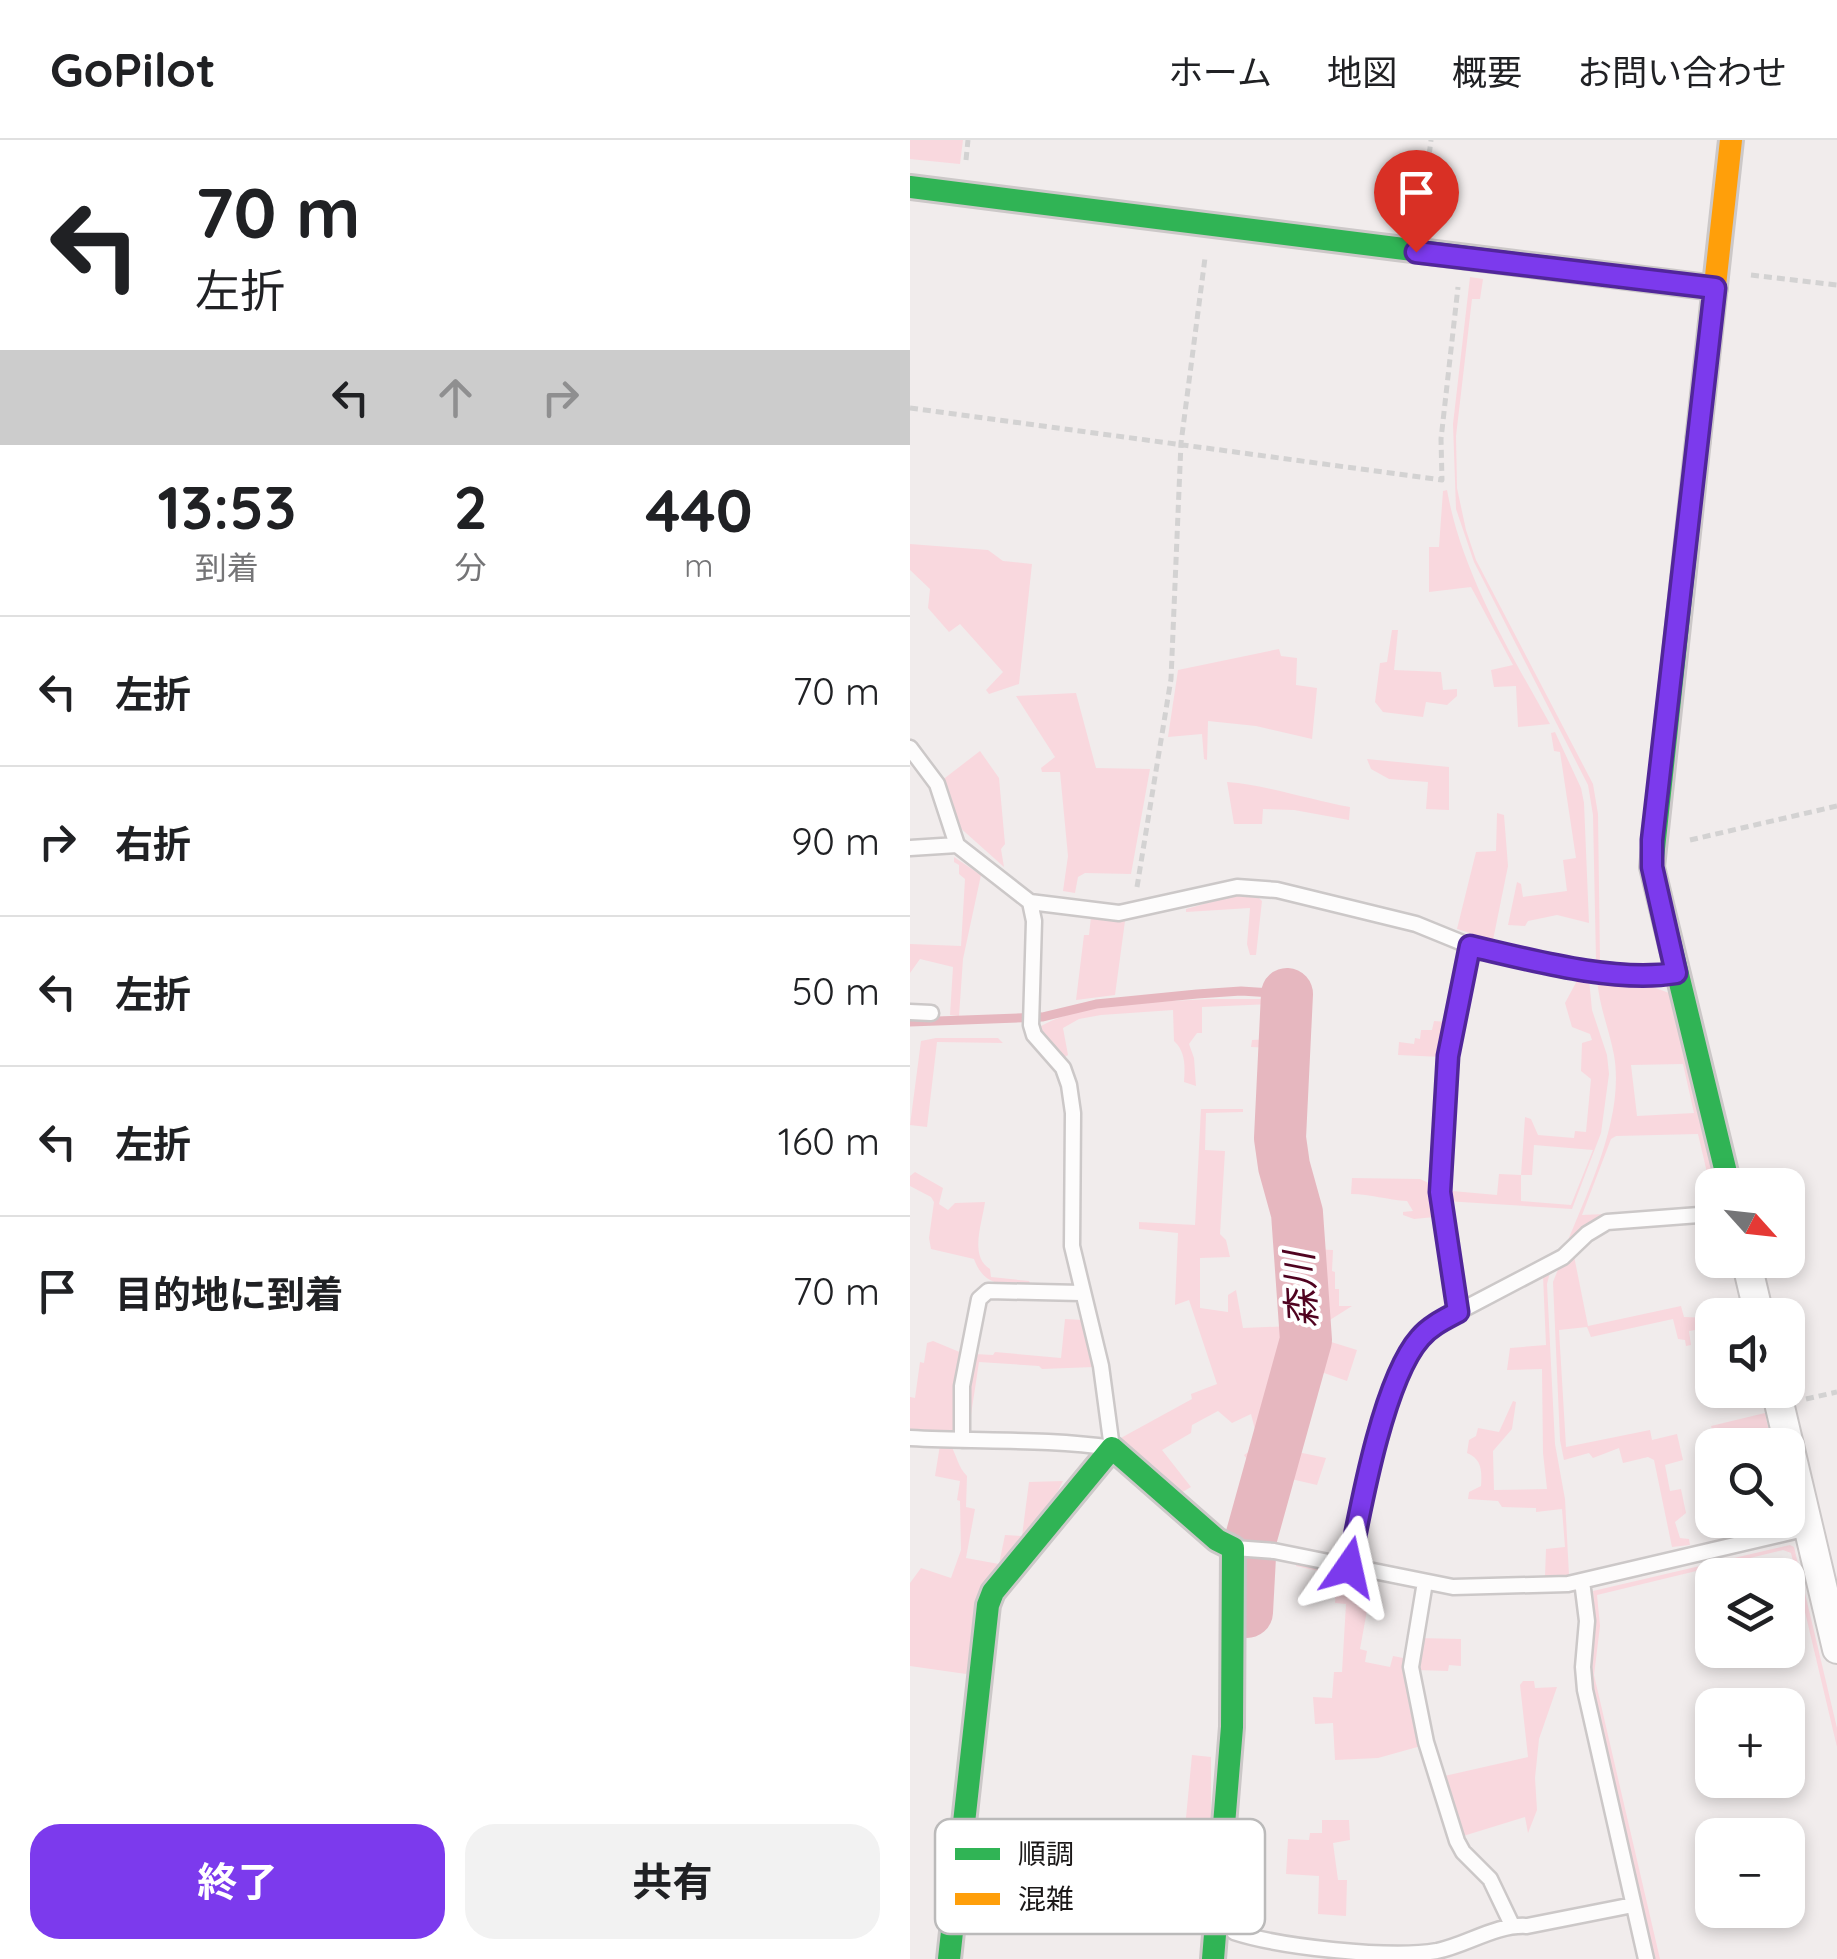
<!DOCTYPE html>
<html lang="ja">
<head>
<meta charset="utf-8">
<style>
	:root { --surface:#fff; --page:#f2f2f2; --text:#202124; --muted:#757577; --line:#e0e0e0; --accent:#7c3aed }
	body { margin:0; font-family:Quicksand,"Noto Sans JP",sans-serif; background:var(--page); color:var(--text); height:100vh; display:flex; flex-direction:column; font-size:38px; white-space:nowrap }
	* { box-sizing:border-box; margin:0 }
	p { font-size:32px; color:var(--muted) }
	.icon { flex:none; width:55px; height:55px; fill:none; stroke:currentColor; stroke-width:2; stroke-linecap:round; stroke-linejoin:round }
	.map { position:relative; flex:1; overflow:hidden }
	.details { display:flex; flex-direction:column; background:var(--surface); width:910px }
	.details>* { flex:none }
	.guide { background:#fff; color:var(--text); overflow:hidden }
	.needle { width:65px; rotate:117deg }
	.controls { position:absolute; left:785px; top:1028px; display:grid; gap:20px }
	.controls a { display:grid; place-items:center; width:110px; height:110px; border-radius:20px; background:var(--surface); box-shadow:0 5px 15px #0003; font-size:50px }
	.pin { position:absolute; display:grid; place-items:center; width:85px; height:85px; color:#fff; margin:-102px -42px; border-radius:50% 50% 50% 0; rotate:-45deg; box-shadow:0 0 10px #0007 }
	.pin .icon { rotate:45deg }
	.me { position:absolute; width:110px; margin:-55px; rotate:11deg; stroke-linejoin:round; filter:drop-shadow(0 0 8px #0008) }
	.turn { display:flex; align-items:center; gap:35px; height:210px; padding:0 30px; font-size:45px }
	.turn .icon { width:130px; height:130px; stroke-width:2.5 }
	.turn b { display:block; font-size:70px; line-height:85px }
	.lanes { display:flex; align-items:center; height:95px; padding:0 30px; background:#0003; justify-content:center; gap:50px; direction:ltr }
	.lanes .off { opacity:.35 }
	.eta { display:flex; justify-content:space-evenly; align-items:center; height:170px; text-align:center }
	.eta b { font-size:60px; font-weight:700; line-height:70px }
	.button { display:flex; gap:20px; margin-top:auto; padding:20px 30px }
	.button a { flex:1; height:115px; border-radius:30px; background:var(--accent); color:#fff; font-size:40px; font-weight:700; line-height:115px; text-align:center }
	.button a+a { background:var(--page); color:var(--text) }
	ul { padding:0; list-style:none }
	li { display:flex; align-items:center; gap:30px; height:150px; padding:0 30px; border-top:2px solid var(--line) }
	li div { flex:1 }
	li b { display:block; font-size:38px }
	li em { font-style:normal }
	header { display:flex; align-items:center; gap:60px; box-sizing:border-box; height:140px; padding:0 50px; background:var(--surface); border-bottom:2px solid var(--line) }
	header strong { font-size:48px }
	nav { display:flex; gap:55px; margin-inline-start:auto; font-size:35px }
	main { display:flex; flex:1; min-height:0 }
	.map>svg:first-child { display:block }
	.green { fill:#f9d8de; fill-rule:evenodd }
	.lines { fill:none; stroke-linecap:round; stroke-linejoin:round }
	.stream { stroke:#e6b7bf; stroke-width:9 }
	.river { stroke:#e6b7bf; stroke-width:52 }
	.lane-casing { stroke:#ccc8c8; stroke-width:19 }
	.street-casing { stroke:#ccc8c8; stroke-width:32 }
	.fast-casing { stroke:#ccc8c8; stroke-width:28 }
	.slow-casing { stroke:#ccc8c8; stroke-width:28 }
	.path { stroke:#d3d2d2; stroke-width:5; stroke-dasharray:8 5; stroke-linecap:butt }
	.lane { stroke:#fdfcfc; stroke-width:14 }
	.street { stroke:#fdfcfc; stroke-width:28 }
	.fast { stroke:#30b455; stroke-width:22 }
	.slow { stroke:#ff9f0a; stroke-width:22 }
	.route-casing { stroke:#51269a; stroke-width:25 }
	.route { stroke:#7c3aed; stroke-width:18 }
	.labels { text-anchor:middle; stroke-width:8; stroke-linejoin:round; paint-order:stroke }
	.water-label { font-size:38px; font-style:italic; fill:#500320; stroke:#fff }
	.key { fill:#fff; stroke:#bbbaba; stroke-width:2.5 }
	.key-label { font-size:28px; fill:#1c1919 }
</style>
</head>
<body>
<header>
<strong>GoPilot</strong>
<nav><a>ホーム</a><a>地図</a><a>概要</a><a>お問い合わせ</a></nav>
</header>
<main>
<section class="details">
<div class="guide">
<div class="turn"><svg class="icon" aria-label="left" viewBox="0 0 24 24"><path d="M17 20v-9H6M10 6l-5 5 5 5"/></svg><div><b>70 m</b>左折</div></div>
<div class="lanes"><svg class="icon" aria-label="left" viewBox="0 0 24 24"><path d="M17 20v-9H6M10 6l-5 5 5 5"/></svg><svg class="icon off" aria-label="ahead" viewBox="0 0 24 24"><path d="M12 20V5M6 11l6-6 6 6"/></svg><svg class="icon off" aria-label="right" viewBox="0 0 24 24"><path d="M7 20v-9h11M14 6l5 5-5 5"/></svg></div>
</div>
<div class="eta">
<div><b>13:53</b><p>到着</p></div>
<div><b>2</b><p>分</p></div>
<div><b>440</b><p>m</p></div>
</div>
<ul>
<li><svg class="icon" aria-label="left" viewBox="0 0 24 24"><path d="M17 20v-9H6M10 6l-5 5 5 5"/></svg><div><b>左折</b></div><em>70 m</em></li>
<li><svg class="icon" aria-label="right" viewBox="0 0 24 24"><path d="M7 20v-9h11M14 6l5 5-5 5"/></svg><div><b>右折</b></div><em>90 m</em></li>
<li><svg class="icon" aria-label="left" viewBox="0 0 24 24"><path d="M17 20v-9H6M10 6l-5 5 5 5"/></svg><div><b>左折</b></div><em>50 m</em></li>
<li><svg class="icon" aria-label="left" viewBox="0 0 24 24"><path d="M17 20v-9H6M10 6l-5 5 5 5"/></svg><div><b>左折</b></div><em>160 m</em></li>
<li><svg class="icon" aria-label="arrive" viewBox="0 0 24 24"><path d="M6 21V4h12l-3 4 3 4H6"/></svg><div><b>目的地に到着</b></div><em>70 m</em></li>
</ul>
<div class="button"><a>終了</a><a>共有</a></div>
</section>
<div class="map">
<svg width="927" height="1819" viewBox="0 0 927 1819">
	<rect width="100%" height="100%" fill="#f1ecec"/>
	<path class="green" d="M0,0h53l-3,24 -50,-5z
		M560,137l13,2 -3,20h-8l-16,137 1,52 9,42 10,30 117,224 5,30 2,147 -4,-1 -3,-145 -5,-30 -114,-223 -18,-53 -3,-85z
		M537,350c15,84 62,160 103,234l-32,3 -2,-41 -22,1 -3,-17 22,-5 -42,-78 -42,5v-45h10l4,-56z
		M0,404l78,6 15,11 29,3 -13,120 -30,10 -3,-4 17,-18 -43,-48 -11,8 -21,-24 2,-19 -20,-19z
		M482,490h6l-4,40 47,2 2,18 14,-1v7l-10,9 -21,-3 -3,15 -40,-5 -8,-10 5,-39 7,-1z
		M369,509l2,7 16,2 -1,27 21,3 -5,51 -56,-13 -48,-5 -1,39 -3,-1 -2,-25 -34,3 10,-67z
		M166,553l20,75 54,1 -19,105 -46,-1 -7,4 -3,16 -12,-2 5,-35 -8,-84h-18l-1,-4 14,-11 -39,-61z
		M645,592l26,56 3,15 5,120 -32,-8 -29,6 -3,5 -17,-1 9,-43 4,2 2,13 44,-6 -4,-31 13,-2 -16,-106 -6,-1 -3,-18z
		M70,611l19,27 6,66 -4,5 3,18 -47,-42 -16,-44z
		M457,619l82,8v43l-23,-1 2,-27 -39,-3 -18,-10z
		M317,642c40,3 83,18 123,25l-1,13 -55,-10 -31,-1 -1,15h-28z
		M587,673l7,2 4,51 -15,74 -36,-11 19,-77 20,-1z
		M44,717l27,18 -18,84 -4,57 -9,-1 3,-48 -33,-8 -10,14v-29l51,2 4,-67 -6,-5v-9l-5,-3z
		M326,755l23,3 3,3 -6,54h-6l-3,-11 3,-36 -64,4v-3z
		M181,777l34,4 -10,74 -39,5 8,-65h5z
		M669,837l10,2 3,31 15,45 2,19 -8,59 -29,76 -127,-8v-7l7,-3 45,4 2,-21 22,1 4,-58 6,2 7,16 36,3 1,-7 11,1 5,-53 -10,-8 1,-28 10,-3 -2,-6 -18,-7 -7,-24zM624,1005l59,5 -22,55 -50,-4v-26h11z
		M687,840l56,7 16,6 46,192h-3v9l-14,-60 -82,2 -5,3 -29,76 24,-1 -12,6 -29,28c22,-56 60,-130 49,-193 -5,-26 -14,-46 -17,-75zM773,924l11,49 -57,3 -6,-51z
		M299,859h74l-8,138 4,29 13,46 9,115 -39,146 -7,-2 -11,-16 15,-10 -8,-31 -19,9 -14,-12 -26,14 -1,8 -29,17 29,37 -12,7 -60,-55 73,-40 -1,-5 26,-10 -28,-84 -14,5 3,-72 -39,-4v-7l56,3 6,-116h42v3l-37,1 -1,37 20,1 -5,83 6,6 4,17 -30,1v50l28,4v-17l8,-5 7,38 49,-2 -5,-86 -6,-42 -14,-55 -1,-51 5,-1 2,-43 -22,-1 1,-7 22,-1v-35l-72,3v26h-5l-8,11 5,14 2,28 -12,-4c1,-15 2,-30 -10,-41l-1,-31 -72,5 -22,4 -16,9 5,27 -5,3 -21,-23 -1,-9c47,-26 114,-23 168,-27z
		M524,881l13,1 -5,35 -44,-2 1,-13 15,2 1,-6 5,1 1,-9h11z
		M26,898h62l5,5 -66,-1 -10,85 -17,-2 11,-84z
		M5,1032l28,16 -4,16 9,6 7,-7 30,-1c-3,22 -16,54 5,67l1,8 38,4 2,5c-27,-1 -47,1 -57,-27l-43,-10 -2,-11 5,-36 -3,-5 -21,-11v-10z
		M442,1038l68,1 15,7v31l-21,2 -11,-4v-3l10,-1 -6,-10c-20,-1 -36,-7 -56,-7z
		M395,1098h5l1,11 22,1 -1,21 3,1v17h4v17h13l-41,26 -9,-88z
		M664,1116l14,70 93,-20 3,11 28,1v9l-23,4 2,14 -5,1 -1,-6 -7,-1 -5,-20 -82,18 -4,-10 -28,3 7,117 84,-17 2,10 25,-6 6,26 -18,5 5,26 11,-2 5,24 -11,9 5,16 9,1 1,6 -18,2 -18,-87 -6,-3 -25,6 -4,-15 -26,10 -4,-5 -25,7 -4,-20 -7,-158 6,-15z
		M640,1132l-3,12 8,160 10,55 4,76 -24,1 1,-27 19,-2 -3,-38 -26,3v-4l-34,-1 -4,-6 -30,-2 1,-7 12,-6c1,-15 1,-27 -14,-33l2,-13 7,-4 2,-8 21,4 14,-31 3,1 -4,27 -19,22 1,39 53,-1 -4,-36 -1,-84 -35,1 3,-22 36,-3 -3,-69z
		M155,1179l18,1 11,47 -52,2 -3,-3 -60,-4 -10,66 -2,-40 8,-34 18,1 2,-3 66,6z
		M405,1197l42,13 -10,31 -37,-13 -21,62 3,4 -2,9 3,8 33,7 -9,27 -26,-6 -9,20 -15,-5 14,-50 5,2 3,-3 -5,-8z
		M23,1201l29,12 -9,80 -43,-3v-33l5,1 5,-36 4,1 3,-20z
		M855,1273l7,32h-56l-5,-19z
		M30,1305l11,1c6,10 7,21 16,30l-1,31 9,2 -9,49 33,6 6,-29 17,1 7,-54 34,-1 -97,193 -56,-8v-83l11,-15 30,10 10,-28 -1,-49 -3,-1 3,-19 -25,-5z
		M880,1405l4,2 43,181v19l-46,-194 -8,-3 -186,45 3,31 -6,49 66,284h-5l-65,-283 5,-60 -2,-25z
		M387,1422l59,14 12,29 -8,44 7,2 -2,11 25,5 3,-11 10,2 7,52 11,36 -43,12 -43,2 -2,-37 -18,1 -2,-27 19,1 2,-26h8l4,-68 -11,-1 2,-28 -41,-9z
		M508,1498l43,1v27l-12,-1 -1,6 -32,-1z
		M613,1541h11l1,7 22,-1 -18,52 -4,39 2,32 -9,23 -3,-16 -65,20 -20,-60 88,-20 -8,-72z
		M282,1615l19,2v74l-26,-3z
		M412,1680h27l1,20 -17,3 5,37h9l-1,36 -28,-2 1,-38 -33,-2 2,-35 21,1 1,-7h12z"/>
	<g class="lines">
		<path class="stream" d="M0,882l132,-5 54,-13 101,-10 44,-3 46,3"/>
		<path class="river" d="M337,1472l4,-74 55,-198 -9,-127 -13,-47 -4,-28 7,-144"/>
		<g class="lane-casing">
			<path id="lane" d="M0,608l27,36 20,61 73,57 89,11 118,-26 40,3 139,34 54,22 38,8 87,16 65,5 15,-2
				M0,708l47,-3
				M0,872l21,1
				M548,1172l-18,-120 8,-136 22,-110
				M0,1298c67,4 136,0 202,10l-11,-82 -29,-120 1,-133 -4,-28 -6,-17 -29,-33 -3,-10 3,-104 -4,-19
				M52,1300v-54l17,-87 9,-8 93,2
				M324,1408l40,3 179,36 115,-3 240,-56
				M439,1427l25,-114 20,-65 25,-49 39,-27 105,-55 24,-23 20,-12 105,-8
				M672,1441l5,40 -4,46 2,23 61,269
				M515,1442l-14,85 15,75 31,99 6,11 27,27 22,46
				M324,1792c46,15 155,27 203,19 30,-6 59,-27 90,-25l106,-21"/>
		</g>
		<g class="street-casing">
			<path id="street" d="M836,1120l13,55
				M866,1250l61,259"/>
		</g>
		<g class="fast-casing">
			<path id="fast" d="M0,47l805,101
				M788,300l-46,427 77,318
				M39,1819l39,-354 5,-13 119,-144 105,92 16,8 -1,179 -19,232"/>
		</g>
		<g class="slow-casing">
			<path id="slow" d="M788,300l33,-300"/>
		</g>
		<path class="path" d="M56,20l2,-20
			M511,79l10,-79
			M841,135l86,10
			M0,268l532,72 -1,-41 17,-152
			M780,700l147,-34
			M227,747l34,-208 10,-236 24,-185
			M896,1259l31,-7"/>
		<use href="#lane" class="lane"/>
		<use href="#street" class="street"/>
		<use href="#fast" class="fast"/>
		<use href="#slow" class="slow"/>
	</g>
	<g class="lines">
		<g class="route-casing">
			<path id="route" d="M439,1427c11,-57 34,-187 71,-229 10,-12 25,-19 38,-26l-18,-120 8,-136 22,-110c61,14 144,37 206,27l-24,-106v-27l63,-552 -299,-36"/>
		</g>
		<use href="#route" class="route"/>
	</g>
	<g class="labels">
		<g class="water-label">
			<text transform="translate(391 1150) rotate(-93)" y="13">森川</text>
		</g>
	</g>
	<rect x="25" y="1679" width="330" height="115" rx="15" class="key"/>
	<rect x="45" y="1708" width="45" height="12" fill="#30b455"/>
	<rect x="45" y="1753" width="45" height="12" fill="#ff9f0a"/>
	<g class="key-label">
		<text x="108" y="1724">順調</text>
		<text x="108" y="1769">混雑</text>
	</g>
</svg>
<div class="controls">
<a><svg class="needle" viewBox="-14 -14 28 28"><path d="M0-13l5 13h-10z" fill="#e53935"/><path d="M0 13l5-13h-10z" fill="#757577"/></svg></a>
<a><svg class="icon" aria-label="sound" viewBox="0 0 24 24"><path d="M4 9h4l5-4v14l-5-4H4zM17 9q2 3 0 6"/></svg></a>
<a><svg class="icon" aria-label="search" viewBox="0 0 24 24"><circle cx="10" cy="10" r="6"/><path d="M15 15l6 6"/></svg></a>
<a><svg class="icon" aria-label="layers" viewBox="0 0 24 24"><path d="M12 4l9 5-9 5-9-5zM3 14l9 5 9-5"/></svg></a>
<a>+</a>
<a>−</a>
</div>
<div class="pin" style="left:506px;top:112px;background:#d93025"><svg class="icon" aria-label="arrive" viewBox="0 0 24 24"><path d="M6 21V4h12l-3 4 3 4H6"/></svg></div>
<svg class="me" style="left:439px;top:1427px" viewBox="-20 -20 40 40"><path d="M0-17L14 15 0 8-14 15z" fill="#7c3aed" stroke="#fff" stroke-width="4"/></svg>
</div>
</main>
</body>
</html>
